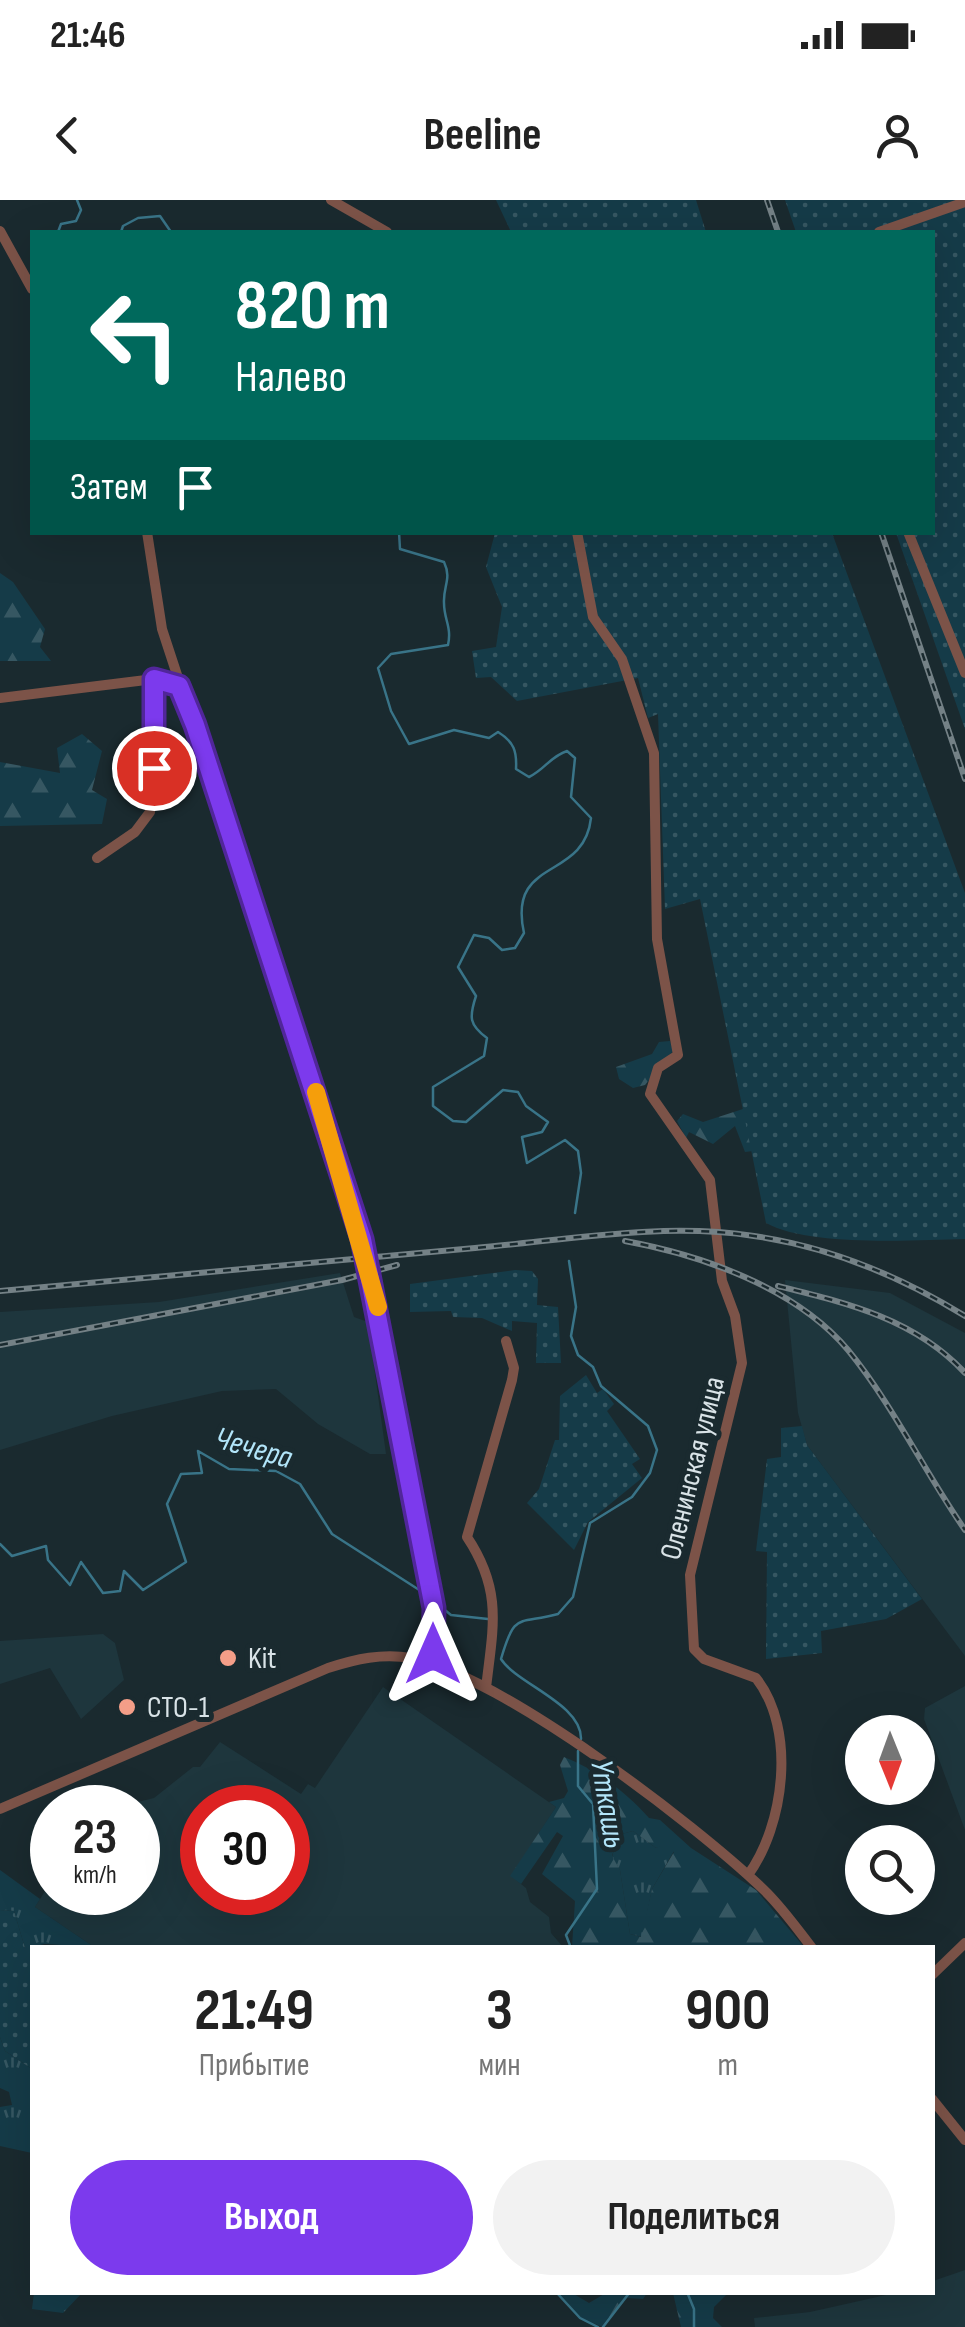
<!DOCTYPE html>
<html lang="ru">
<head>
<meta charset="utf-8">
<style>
	:root { --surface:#fff; --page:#f2f2f2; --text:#222; --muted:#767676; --accent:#7c3aed }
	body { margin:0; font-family:"Sofia Sans Condensed",sans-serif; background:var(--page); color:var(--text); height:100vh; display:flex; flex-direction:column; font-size:38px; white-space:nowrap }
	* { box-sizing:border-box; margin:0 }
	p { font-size:32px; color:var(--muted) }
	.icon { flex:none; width:55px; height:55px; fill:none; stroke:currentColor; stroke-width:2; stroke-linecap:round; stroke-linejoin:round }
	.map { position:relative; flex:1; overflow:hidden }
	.details { position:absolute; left:30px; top:1745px; width:905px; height:350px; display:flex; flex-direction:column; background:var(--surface); border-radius:0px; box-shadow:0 10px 40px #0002 }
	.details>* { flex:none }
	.top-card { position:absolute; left:30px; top:30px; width:905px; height:305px; border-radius:0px; box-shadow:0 10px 40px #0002; background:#00695c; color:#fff; overflow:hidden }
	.needle { width:65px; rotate:179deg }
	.buttons { position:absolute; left:845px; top:1515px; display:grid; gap:20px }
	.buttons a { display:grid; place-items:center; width:90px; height:90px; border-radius:50%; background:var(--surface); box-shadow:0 10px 40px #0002; font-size:50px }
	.speed { position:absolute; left:30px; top:1585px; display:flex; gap:20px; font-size:50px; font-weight:700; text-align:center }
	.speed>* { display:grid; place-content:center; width:130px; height:130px; border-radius:50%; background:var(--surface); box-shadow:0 10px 40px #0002; line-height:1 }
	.speed small { font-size:25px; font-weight:400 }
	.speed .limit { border:15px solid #d22; background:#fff; color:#111 }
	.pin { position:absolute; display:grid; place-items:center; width:85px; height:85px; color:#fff; margin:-42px; border:5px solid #fff; border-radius:50%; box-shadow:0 2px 10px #0007 }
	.me { position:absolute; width:110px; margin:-55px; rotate:0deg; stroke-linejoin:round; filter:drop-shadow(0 0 8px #0008) }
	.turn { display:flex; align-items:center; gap:35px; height:210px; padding:0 40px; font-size:45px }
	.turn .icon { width:130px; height:130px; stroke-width:2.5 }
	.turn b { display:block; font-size:70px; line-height:85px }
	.then { display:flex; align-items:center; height:95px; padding:0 40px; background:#0003; gap:20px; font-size:38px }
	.eta { display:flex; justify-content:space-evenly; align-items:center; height:170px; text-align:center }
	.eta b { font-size:60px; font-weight:700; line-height:70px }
	.button { display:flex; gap:20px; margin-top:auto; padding:20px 40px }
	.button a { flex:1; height:115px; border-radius:60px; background:var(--accent); color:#fff; font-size:40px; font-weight:700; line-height:115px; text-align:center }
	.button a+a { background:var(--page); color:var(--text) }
	.status { display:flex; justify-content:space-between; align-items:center; height:70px; padding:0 50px; background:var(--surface); direction:ltr }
	.status svg { height:28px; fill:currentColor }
	header { display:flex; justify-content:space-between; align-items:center; height:130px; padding:0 40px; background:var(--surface); font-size:45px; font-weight:700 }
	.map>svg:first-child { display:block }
	.built { fill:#1e363d; fill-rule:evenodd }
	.grass { fill:url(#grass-tufts) }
	.forest { fill:url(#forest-firs); fill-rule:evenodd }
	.garden { fill:url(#garden-dots) }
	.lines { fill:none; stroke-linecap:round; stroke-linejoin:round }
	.stream { stroke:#397488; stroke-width:2.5 }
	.minor { stroke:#7c5348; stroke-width:10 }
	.rail-casing { stroke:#748186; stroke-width:6 }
	.rail { stroke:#1a2a2f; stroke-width:2.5; stroke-dasharray:8; stroke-linecap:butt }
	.route-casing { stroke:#51269a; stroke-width:25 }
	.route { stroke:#7c3aed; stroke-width:18 }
	.slow { stroke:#f59e0b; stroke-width:18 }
	.poi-dot { fill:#f49e88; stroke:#1a2a2f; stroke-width:4 }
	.labels { text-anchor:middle; stroke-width:10; stroke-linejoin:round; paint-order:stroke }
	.street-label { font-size:30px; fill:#d9e3e7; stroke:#1a2a2f }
	.poi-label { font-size:30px; fill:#d9e3e7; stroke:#1a2a2f; text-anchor:start }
	.water-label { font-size:32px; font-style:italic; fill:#b2e5f9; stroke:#1a2a2f }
</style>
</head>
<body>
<div class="status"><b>21:46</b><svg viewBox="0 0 49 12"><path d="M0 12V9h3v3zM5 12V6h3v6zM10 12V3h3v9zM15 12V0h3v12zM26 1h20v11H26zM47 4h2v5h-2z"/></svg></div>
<header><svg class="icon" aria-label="back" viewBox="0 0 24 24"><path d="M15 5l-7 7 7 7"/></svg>Beeline<svg class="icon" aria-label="person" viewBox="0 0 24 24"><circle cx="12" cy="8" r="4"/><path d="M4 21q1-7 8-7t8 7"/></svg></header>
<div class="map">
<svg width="965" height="2127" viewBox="0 0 965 2127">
	<defs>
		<pattern id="grass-tufts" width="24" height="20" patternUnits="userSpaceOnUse" patternTransform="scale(2.5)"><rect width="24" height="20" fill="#153b48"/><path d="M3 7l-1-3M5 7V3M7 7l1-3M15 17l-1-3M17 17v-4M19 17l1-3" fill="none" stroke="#365762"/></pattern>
		<pattern id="forest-firs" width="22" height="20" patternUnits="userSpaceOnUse" patternTransform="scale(2.5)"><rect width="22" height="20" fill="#153b48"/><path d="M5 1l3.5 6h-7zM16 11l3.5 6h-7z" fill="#365762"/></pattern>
		<pattern id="garden-dots" width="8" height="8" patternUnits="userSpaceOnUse" patternTransform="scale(2.5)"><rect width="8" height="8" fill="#153b48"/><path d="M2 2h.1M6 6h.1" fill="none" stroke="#365762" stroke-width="1.8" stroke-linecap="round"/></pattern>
	</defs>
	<rect width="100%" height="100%" fill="#1a2a2f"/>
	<path class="built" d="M340,1073l14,44 14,5 18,132h-16l-52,-30 -42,-35 -54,2 -110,25 -112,34v-138l159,-10z
		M785,1080l105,13 75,40v323l-158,-211 -9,-32z
		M103,1434l12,9 9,37 -43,39 -31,-51 -50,16v-43z
		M965,1486v144l-41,-111 1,-11z
		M383,1487l173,120 -45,69 15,12 4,14 19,15 2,16 12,14h-469l-59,-40 17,-27v12h86v-84l-21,-1 37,-9 39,-31h7l20,-25 81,52 7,-10 7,4zM202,1608h86v84h-86z
		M965,2070v57h-210l-1,-9 56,-6 85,-19 37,-1 1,-11z"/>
	<path class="grass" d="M633,1631l23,17 8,-4 10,7 -22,38 -10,48 -12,-3 -10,-64 -8,-13 6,-22z
		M0,1670l40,29 -5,8 59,40 -49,-3 -20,4 -11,-37 -14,-1z
		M0,1837l5,14 27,18v84l-32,-7v-39l12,-2 -3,-13 -9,-4z
		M34,2093v-1l48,1 -19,20 -31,-4z"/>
	<path class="forest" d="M0,373l13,9 32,47 -5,18 11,14h-51z
		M82,534l20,17 -10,39 15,9 -5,25 -102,2v-64l60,11 -3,-25z
		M670,841l3,10 -28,34 -12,3 -14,-9 -3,-12 36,-13 7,-12z
		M746,908l15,42 -16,2 -10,-26 -22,18 -24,-12 -3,6 -9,-17 6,-7 20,8z
		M564,1557c33,13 62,35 85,61l11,2 31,28 65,42 48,57h-232l3,-46 -33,-27 21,-38 -6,-4 -36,52 -11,-8 46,-69 -7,-5 15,-4 4,-7 -8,-26zM633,1631l23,17 8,-3 10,7 -22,37 -11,48 -11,-3 -10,-64 -8,-14 6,-21z
		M556,2093h16l17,10 17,-10h41l-4,6 -16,-1 -24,29 -23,-9z
		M673,2093h55l-14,14 -1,11 9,9h-41z"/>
	<path class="garden" d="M496,0h200l10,32h-195z
		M785,0h180v529l-69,-196 36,-1v-300h-136z
		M495,333h337l133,360v346c-52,1 -155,8 -199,-16l-66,-324 -35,10 -7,-195 -10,4 -10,-40 -121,23 -26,-24 -15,1 -4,-27 24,-4 6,-40 -16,-40z
		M515,1070l17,1 6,8 -1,26 21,2 3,56h-25l1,-40 -25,-2v10l-30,-13 -29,-1 -2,-6 -41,1v-28z
		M586,1175l11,18 6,-4 11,15 -7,7 33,48 -8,5 10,14 -54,44 -14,28 -47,-47 12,-14 16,-49h4l1,-44z
		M802,1226l5,19 115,154 -36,20 -65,12 1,22 -56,6 1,-107 -11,-1 11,-92 14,-2v-29z
		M0,1710l14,1 11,37 10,-5 11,4 -14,1v121l-27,-18 -5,-14z"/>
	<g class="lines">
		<path class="stream" d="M58,32l3,-8 15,-3 5,-11 -4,-10
			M121,32l2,-6 15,-8 22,-2 11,16
			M399,332l1,17 44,13c8,17 -1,24 0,41 0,17 8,24 4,42l-57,9 -13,14 13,43 18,33 45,-14 35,8 9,-6c16,10 19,19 18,37l13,8c15,-7 22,-21 38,-26l8,7 -4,39 20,21c-7,64 -84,38 -67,115l-9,15 -13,2 -13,-12 -15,-3 -16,32 18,29c-7,21 -7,29 11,42l-3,18 -51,31v19l20,15 13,1 37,-32 15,2 8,14 22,16 -6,10 -20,5 5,26 38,-23 13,11 3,22 -6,40
			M569,1061l7,46 -5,29 7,19 15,12 8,19 47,40 9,24 -7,23 -18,24 -42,26 -17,74 -15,17c-41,11 -43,-3 -57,45 16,25 81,45 80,80
			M0,1344l12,12 34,-10 2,14 22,25 11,-23 22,31 17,-2 4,-20 19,19 43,-28 -19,-58 14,-30 21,-1 -4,-22 31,18 47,2 24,13 32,50 92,59
			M440,1406l11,9 37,4
			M571,1748l-5,-13 31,-46 -4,-85 -15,-18v-35
			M556,2092l24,26 18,9
			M687,2092l7,17v18
			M603,2127l27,-35"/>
		<path class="minor" d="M331,0l56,32
			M0,31l32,58
			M879,32l86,-30
			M147,332l15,97 200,610 72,369 -4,55
			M577,332l16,85 29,42 32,94 3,186 21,116 -20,13 -8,26 60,86 12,101 13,35 7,47 -52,212 4,74 10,10 52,19c41,52 28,148 -8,197
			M908,332l57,141
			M0,498l154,-19 18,2 9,7
			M97,658l38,-26 15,-20 4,-133
			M486,1488c7,-61 17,-97 -19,-151l45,-157 2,-12 -8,-27
			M0,1609l328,-141c28,-9 54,-15 83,-10 90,18 283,165 352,231 18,17 33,38 49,59
			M932,1775l33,-32
			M932,1899l33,41"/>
		<g class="rail-casing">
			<path id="rail" d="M767,0l11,32
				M881,332l84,247
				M625,1041c77,14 171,47 223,109 45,55 76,121 117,180
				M778,1086c69,17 137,33 187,87
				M0,1091c158,-14 317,-29 475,-43 92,-8 187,-26 279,-12 76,11 146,40 211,80
				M0,1145l342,-65 55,-15"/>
		</g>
		<use href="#rail" class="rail"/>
	</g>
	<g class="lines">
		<g class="route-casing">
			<path id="route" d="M154,568v-89l25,7 16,39 167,514 72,369 -1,46"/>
		</g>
		<use href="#route" class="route"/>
		<path class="slow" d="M316,892l62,215"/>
	</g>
	<g class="poi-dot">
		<circle cx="228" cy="1458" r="10"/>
		<circle cx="127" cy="1507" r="10"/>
	</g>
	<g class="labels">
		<g class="street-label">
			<text transform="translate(692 1268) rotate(-76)" y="10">Оленинская улица</text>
		</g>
		<g class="poi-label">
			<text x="248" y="1468">Kit</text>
			<text x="147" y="1517">СТО-1</text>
		</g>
		<g class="water-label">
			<text transform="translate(254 1247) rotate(16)" y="11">Чечера</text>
			<text transform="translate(609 1604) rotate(81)" y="11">Уткашь</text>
		</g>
	</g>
</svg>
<div class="buttons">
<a><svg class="needle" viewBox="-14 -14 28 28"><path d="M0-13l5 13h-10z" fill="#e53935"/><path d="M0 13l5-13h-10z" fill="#767676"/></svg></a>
<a><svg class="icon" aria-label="search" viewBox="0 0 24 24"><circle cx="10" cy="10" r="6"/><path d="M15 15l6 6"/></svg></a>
</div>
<div class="speed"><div>23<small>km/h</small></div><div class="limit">30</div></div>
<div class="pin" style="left:154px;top:568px;background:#d93025"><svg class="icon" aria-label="arrive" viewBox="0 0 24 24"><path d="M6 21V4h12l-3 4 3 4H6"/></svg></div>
<svg class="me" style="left:433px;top:1454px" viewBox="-20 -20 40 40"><path d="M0-17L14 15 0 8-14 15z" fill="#7c3aed" stroke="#fff" stroke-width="4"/></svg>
<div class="top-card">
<div class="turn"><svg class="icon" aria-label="left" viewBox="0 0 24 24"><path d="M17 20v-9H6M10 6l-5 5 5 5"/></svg><div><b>820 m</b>Налево</div></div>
<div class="then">Затем<svg class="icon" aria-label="arrive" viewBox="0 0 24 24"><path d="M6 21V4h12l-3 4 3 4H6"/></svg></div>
</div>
<section class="details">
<div class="eta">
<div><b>21:49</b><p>Прибытие</p></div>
<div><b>3</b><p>мин</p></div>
<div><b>900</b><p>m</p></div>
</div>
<div class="button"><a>Выход</a><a>Поделиться</a></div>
</section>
</div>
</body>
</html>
